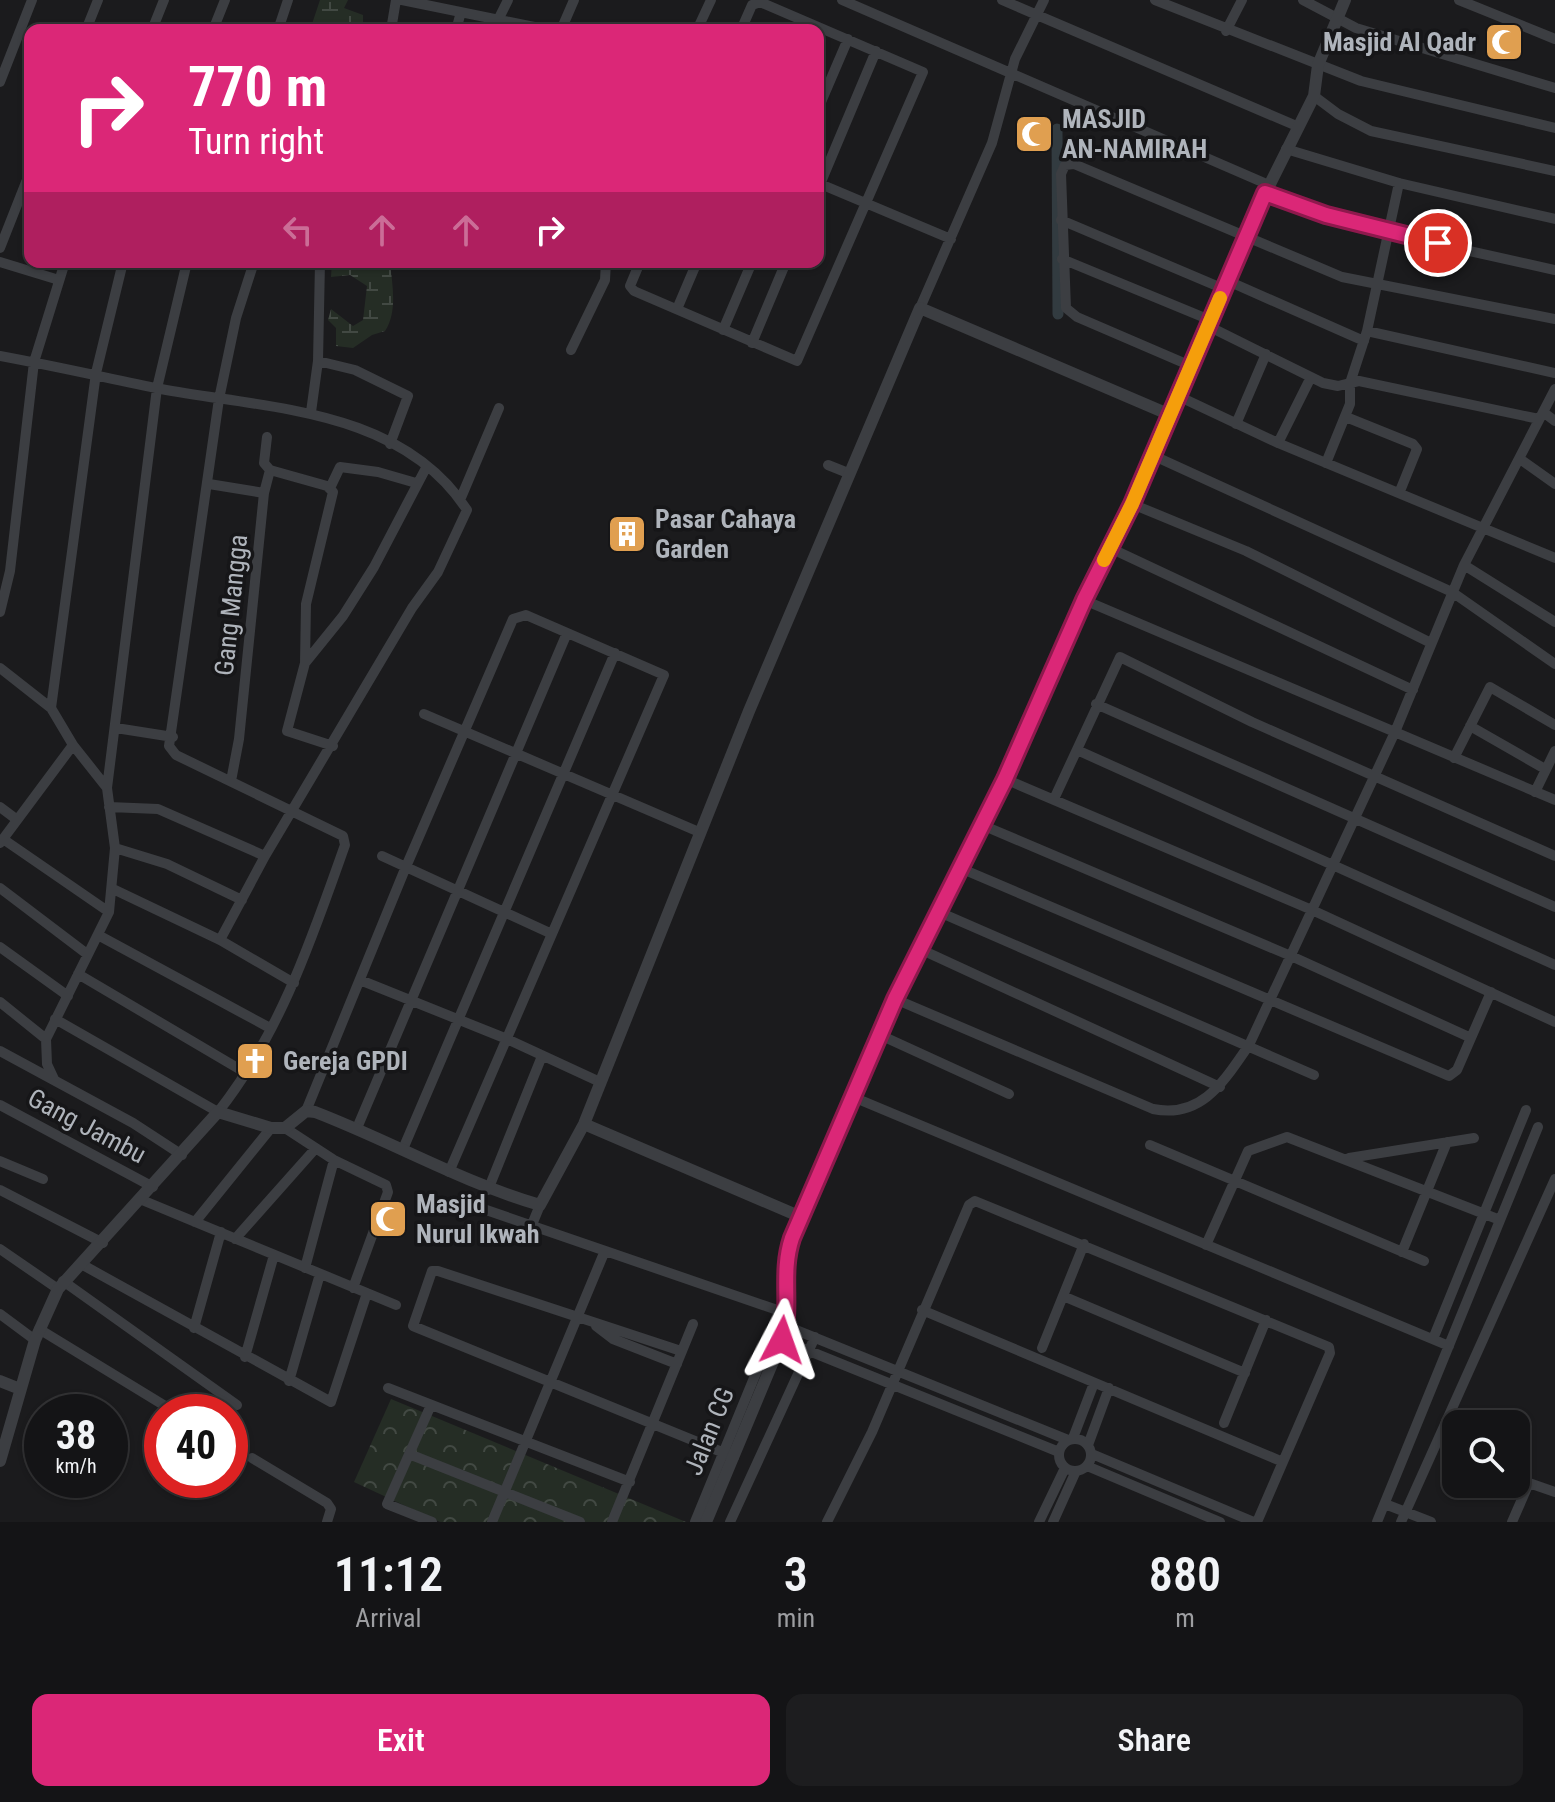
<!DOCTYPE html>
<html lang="en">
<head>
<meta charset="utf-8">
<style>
	:root { --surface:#141416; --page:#1d1d1f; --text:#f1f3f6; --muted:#9d9ea1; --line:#333335; --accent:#db2777 }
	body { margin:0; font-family:"Roboto Condensed",sans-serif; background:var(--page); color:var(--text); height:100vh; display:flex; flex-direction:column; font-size:30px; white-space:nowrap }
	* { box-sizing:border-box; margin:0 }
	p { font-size:26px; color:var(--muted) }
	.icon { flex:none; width:44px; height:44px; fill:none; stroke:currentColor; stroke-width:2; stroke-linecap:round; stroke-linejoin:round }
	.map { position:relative; height:1522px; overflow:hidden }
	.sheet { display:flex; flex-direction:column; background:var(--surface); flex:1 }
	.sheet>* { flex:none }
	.banner { position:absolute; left:24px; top:24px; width:800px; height:244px; border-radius:16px; box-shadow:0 2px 6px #0004,0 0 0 2px var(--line); background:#db2777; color:#fff; overflow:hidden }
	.buttons { position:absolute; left:1442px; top:1410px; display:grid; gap:16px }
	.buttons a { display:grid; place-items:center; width:88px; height:88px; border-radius:16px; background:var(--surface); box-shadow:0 2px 6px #0004,0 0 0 2px var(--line); font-size:40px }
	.speed { position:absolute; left:24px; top:1394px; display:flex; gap:16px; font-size:40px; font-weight:700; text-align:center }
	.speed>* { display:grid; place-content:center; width:104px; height:104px; border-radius:50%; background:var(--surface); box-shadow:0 2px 6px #0004,0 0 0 2px var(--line); line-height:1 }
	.speed small { font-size:20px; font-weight:400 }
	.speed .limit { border:12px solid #d22; background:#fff; color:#111 }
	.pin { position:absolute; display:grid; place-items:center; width:68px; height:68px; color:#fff; margin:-34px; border:4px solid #fff; border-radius:50%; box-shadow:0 2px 8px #0007 }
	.me { position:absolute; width:88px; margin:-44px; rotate:4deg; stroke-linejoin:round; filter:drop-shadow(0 0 6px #0008) }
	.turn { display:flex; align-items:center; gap:28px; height:168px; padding:0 32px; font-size:36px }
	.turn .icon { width:104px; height:104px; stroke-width:2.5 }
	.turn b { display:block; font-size:56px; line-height:68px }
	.lanes { display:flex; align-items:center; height:76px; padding:0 32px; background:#0003; justify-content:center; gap:40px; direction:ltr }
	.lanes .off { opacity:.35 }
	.eta { display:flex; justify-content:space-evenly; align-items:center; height:136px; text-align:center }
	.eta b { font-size:48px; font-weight:600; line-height:56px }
	.button { display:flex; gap:16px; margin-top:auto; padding:16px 32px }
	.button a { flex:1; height:92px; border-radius:16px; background:var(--accent); color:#fff; font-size:32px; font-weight:600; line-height:92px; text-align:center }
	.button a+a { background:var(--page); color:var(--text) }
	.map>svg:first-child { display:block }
	.wetland { fill:url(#wetland-marsh) }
	.park { fill:url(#park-crowns) }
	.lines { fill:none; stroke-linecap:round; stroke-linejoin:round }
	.canal { stroke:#323b40; stroke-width:11 }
	.minor { stroke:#3c3e42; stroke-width:10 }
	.tertiary { stroke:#3c3e42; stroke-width:12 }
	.route-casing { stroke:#8e194d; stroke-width:20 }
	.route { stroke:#db2777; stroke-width:14 }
	.slow { stroke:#f59e0b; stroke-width:14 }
	.labels { text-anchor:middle; stroke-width:7; stroke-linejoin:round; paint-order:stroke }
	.poi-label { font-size:26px; font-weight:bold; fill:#afb4bb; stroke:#161618; text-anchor:start }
	.street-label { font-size:26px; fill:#afb4bb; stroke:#161618 }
</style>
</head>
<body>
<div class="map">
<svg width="1555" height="1522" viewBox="0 0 1555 1522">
	<defs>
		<pattern id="wetland-marsh" width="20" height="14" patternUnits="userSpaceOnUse" patternTransform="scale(2)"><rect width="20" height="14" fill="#252d25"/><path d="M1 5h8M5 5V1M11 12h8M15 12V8" fill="none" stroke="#424943"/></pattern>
		<pattern id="park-crowns" width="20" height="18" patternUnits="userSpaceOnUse" patternTransform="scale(2)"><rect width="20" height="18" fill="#252d25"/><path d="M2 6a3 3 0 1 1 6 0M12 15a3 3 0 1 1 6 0" fill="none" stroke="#424943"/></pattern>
	</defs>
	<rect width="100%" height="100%" fill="#1b1b1d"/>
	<path class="wetland" d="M320,0h28l-4,8 19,7v15h-53z
		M332,262h58c2,22 8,49 -5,69l-13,4 -19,13 -17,-2v-18l-8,-8 3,-11 22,17 10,-6 4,-34 -17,-11 -19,2z"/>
	<path class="park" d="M391,1399l295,123h-246l-86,-40z"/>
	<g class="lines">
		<path class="canal" d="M1057,129l1,185"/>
		<path class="minor" d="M402,0l147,30
			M842,0l427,185
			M1002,0l297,127
			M1155,0l206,81 194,47
			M1303,0l53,28 199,60
			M1459,0l96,39
			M499,18l9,-18
			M86,30l12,-30
			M152,30l12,-30
			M213,30l12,-30
			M278,30l10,-30
			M391,30l5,-30
			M456,30l5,-18
			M561,30l13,-30
			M697,30l14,-30
			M1226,31l16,-31
			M0,82l32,-82
			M1314,96l24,18 33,17 184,40
			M818,109l30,-70
			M1286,149l113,34 156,36
			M818,183l133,56
			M818,189l58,-138
			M1265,193l123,40 167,37
			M1061,220l163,69
			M0,248l30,-76
			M1062,259l148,61
			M0,262l59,18
			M640,262l-10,24 4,5 163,70 126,-289 -163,-70 -8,3 -11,25
			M1228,281l136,60
			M920,308l72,-165 23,-84 29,-59
			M677,309l20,-47
			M1208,326l115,57 15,3 12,-3 17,-52 32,-148
			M723,330l29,-68
			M1367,331l188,42
			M752,343l34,-81
			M571,350l34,-70 1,-18
			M0,356c54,10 107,22 161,33 106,20 240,19 306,121l-29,62 -26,36 -147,248 -45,84
			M318,361l37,9 53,26 -18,48
			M1191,366l-114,-49 -11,-9 -5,-134 4,-9 9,-1 268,113 213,42
			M1178,396l100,47 277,115
			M311,412l7,-51 2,-99
			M1543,412l12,9
			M1346,417l67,27 4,5 -17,42
			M1236,424l30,-70
			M1278,443l33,-66
			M1152,455l300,137 103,72
			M1520,459l35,25
			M1326,463l24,-59v-21l9,-2 180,38
			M828,465l20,8
			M270,470l57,16 6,6 -27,112 -1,59
			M209,484l55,9
			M330,488l10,-21 38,5 38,11
			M460,500l39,-92
			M1132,504l114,47 185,92
			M1110,548l303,142
			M1464,565l91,57
			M1084,600l471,200
			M0,612l10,-41 24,-209 31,-100
			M0,668l51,40 22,37 34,43
			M1096,704l459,203
			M51,708l45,-335 27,-111
			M424,714l275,118
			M1470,726l75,43
			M116,728l57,9
			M333,746l-46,-15 18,-68 38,-47 31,-49 53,-101
			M1077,750l478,215
			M1454,758l36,-71 65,38
			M1005,779l307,131 243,112
			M231,781l8,-42 25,-246 6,-23 -6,-7 3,-26
			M1535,792l20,-41
			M1054,799l66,-142 132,65 303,134
			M0,807l16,12
			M109,807l49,2 107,47
			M982,825l309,131 178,81
			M3,839l106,73
			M0,843l73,-98
			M115,848l52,16 75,36
			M382,856l170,78
			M960,868l489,208 8,-6 34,-78
			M0,888l87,66
			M113,889l107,51 74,43
			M939,912l375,163
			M98,935l172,93
			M0,947l68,49
			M922,950l298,137
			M78,974l168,99
			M360,980l147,59 93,43
			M895,999l258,110c49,10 71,-28 96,-64l146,-313 69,-167 91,-176
			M0,1002l46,37
			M55,1019l163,93c62,-78 94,-174 127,-267l-2,-9 -167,-81 -7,-9 50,-347 17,-81 18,-56
			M880,1035l129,59
			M0,1051l133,72 49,32
			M54,1079l-7,-15 -1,-25 63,-127 6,-64 -8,-60 50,-400 30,-126
			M853,1097l596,249
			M0,1105l153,82
			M306,1111l99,-242 108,-250 13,-4 138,60 -215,497
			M285,1128l49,32 52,25 2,7 -35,96
			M357,1128l210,-495
			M1150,1145l274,116
			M403,1149l212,-496
			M1349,1158l125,-20
			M0,1161l43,18
			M0,1190l103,53
			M488,1190l54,-134
			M142,1200l254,105
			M463,1202l323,111
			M195,1222l76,-94
			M531,1227l9,-22
			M235,1239l80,-90
			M1206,1245l42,-94 39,-14 213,83
			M0,1249l58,40
			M1402,1252l45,-110
			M81,1264l250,138 36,-109
			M305,1268l29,-108
			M63,1281l174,124
			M1063,1296l182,77
			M922,1310l361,152
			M0,1314l35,26
			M596,1326l17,13 64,25
			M786,1326l282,114
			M194,1328l27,-96
			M39,1329l136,83
			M1433,1339l93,-229
			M782,1340l277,112
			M1042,1348l42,-104
			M681,1351l-243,-80h-6l-19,55 321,131
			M245,1357l29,-102
			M289,1381l31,-107
			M388,1388l242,94
			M431,1405l-44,99 45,18
			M1224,1423l42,-103
			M1073,1438l21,-55
			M1059 1455a16 16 0 1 1 32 0a16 16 0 1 1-32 0Z
			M1088,1445l21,-57
			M409,1454l171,68
			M1092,1454l162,68
			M252,1458l75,45 4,6 -4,13
			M1087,1466l133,56
			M1385,1504l46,18
			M492,1522l112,-269
			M612,1522l81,-198
			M695,1522l86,-210
			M730,1522l85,-185
			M827,1522l45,-90 97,-227 6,-4 354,146 1,6 -73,169
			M1039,1522l26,-54
			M1053,1522l23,-51
			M1377,1522l161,-395
			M1401,1522l154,-343
			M1512,1522l17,-39 26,9"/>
		<path class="tertiary" d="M584,1124l217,93
			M0,1381l20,8
			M0,1461l35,-121 23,-51 160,-177 53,16h14l21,-17 9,1c76,29 146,70 225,93l44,-81 165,-413 171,-403 248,106
			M706,1522l76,-182c10,-34 -2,-66 10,-102l103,-239 110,-220 79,-179 48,-96 112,-268 70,-140 4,-31 27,-65"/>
	</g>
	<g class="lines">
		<g class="route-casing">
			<path id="route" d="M782,1340c10,-34 -2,-66 10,-102l103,-239 110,-220 79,-179 48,-96 133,-311 61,22 112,28"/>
		</g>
		<use href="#route" class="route"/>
		<path class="slow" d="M1104,560l28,-56 88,-206"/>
	</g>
	<defs>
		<g id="mosque-square" transform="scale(2)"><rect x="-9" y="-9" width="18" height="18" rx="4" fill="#e09f50" stroke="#161618"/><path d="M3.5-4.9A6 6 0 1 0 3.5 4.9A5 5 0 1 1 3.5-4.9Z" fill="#fff"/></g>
		<g id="building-square" transform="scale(2)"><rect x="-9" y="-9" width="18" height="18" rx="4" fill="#e09f50" stroke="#161618"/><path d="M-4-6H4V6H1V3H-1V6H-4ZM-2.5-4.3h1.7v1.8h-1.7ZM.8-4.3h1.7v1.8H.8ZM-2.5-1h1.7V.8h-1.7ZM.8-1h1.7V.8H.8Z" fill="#fff"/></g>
		<g id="church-square" transform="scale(2)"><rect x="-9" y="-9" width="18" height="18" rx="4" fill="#e09f50" stroke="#161618"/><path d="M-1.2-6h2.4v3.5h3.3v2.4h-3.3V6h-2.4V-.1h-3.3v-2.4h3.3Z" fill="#fff"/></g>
	</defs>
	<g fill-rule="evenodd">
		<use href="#mosque-square" x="1504" y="42"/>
		<use href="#mosque-square" x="1034" y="134"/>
		<use href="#building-square" x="627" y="534"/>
		<use href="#church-square" x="255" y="1061"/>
		<use href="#mosque-square" x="388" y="1219"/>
	</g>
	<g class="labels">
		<g class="poi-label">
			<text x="1476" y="51" text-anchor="end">Masjid Al Qadr</text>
			<text x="1062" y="128">MASJID<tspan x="1062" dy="30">AN-NAMIRAH</tspan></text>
			<text x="655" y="528">Pasar Cahaya<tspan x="655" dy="30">Garden</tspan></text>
			<text x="283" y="1070">Gereja GPDI</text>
			<text x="416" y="1213">Masjid<tspan x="416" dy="30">Nurul Ikwah</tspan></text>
		</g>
		<g class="street-label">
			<text transform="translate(231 605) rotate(-84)" y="9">Gang Mangga</text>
			<text transform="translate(87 1126) rotate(28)" y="9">Gang Jambu</text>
			<text transform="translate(709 1431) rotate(-68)" y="9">Jalan CG</text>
		</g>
	</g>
</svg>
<div class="buttons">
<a><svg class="icon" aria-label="search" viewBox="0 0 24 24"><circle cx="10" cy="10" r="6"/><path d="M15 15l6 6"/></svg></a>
</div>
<div class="speed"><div>38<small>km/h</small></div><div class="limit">40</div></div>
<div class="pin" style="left:1438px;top:243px;background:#d93025"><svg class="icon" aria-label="arrive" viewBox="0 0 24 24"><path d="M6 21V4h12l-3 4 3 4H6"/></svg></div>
<svg class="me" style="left:782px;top:1340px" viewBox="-20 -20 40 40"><path d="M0-17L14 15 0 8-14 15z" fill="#db2777" stroke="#fff" stroke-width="4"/></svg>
<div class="banner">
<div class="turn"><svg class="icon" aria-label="right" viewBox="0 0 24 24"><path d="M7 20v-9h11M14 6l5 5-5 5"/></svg><div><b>770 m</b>Turn right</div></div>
<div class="lanes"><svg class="icon off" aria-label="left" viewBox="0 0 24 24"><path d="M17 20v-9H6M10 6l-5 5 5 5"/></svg><svg class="icon off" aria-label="ahead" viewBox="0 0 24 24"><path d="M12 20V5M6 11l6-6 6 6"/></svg><svg class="icon off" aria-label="ahead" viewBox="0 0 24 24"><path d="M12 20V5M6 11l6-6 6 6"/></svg><svg class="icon" aria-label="right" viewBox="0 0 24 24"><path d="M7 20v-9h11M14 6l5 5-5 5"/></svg></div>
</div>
</div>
<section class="sheet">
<div class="eta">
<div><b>11:12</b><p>Arrival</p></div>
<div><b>3</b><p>min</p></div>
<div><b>880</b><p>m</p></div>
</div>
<div class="button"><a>Exit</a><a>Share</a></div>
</section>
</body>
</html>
